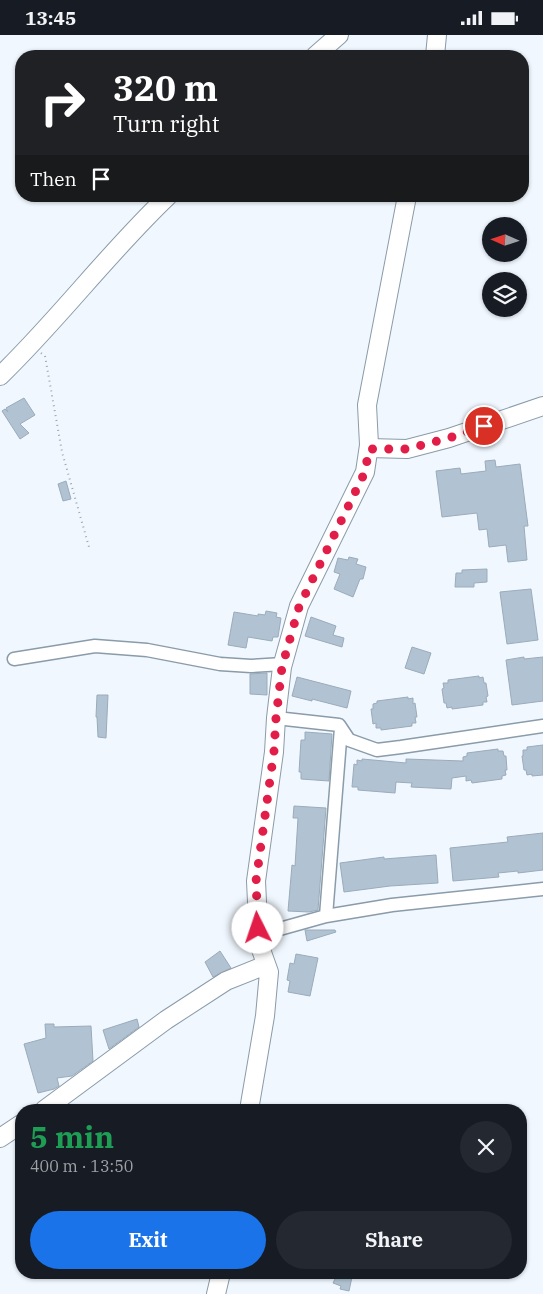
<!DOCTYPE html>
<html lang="en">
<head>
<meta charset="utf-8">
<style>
	:root { --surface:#171b24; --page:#242831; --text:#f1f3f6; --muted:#9ea1a6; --accent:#1a73e8 }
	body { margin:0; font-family:"IBM Plex Serif",serif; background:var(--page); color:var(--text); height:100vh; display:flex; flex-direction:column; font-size:19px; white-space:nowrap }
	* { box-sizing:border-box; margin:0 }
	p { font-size:16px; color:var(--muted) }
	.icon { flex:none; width:28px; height:28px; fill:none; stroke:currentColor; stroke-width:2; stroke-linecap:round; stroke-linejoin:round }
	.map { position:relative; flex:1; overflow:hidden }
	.details { position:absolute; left:15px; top:1069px; width:512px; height:175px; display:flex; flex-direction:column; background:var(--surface); border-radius:20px; box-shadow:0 1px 4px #0004 }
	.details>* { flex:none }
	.hud { position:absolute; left:15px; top:15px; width:514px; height:152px; border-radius:20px; box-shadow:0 1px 4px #0004; background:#202124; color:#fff; overflow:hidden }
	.needle { width:32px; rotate:273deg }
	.controls { position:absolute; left:482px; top:182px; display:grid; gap:10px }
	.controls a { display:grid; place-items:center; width:45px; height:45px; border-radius:50%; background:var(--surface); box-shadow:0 1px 4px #0004; font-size:25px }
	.pin { position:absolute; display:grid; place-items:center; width:42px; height:42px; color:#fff; margin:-21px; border:2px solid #fff; border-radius:50%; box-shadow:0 1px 5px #0007 }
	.me { position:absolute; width:55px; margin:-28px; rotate:356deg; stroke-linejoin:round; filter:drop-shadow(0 0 4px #0008) }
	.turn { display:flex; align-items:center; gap:18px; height:105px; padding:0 15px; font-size:22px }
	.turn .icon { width:65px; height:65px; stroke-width:2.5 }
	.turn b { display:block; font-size:35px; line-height:42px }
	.then { display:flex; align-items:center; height:48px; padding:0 15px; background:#0003; gap:10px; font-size:19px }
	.round { display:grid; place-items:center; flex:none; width:52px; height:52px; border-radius:26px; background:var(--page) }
	.headline { display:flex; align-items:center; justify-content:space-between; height:85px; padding:0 15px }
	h1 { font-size:30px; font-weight:800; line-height:38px; color:#1e9e55 }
	.button { display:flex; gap:10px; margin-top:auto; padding:10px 15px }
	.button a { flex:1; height:58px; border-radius:30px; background:var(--accent); color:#fff; font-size:20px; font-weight:800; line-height:58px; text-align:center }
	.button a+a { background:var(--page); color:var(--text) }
	.status { display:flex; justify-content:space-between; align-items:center; height:35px; padding:0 25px; background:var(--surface); direction:ltr }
	.status svg { height:14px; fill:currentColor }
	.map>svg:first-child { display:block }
	.building { fill:#b1c3d2; stroke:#9aabba }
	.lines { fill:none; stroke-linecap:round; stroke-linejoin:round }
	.street-casing { stroke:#8a9ba9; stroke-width:15 }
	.secondary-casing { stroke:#8a9ba9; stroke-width:20 }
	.path { stroke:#9ea5ab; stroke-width:2; stroke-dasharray:1 4; stroke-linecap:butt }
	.street { stroke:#fff; stroke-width:12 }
	.secondary { stroke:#fff; stroke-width:18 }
	.route { stroke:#e11d48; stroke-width:9; stroke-dasharray:0 16.2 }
</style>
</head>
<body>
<div class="status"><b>13:45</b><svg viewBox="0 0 49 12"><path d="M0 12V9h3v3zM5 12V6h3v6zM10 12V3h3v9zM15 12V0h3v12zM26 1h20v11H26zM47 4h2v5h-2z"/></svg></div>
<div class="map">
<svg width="543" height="1259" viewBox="0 0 543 1259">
	<rect width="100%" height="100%" fill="#f0f7fe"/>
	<path class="building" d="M24,363l11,17 -15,9 9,9 -9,6 -18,-28 3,-2 3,3 -2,-4z
		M495,425l1,7 24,-3 8,62h-4l3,34 -19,2 -2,-17 -17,2 -2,-18 -8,1 -2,-17 -35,4 -6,-46 24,-3 1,6 25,-3 -1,-10z
		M66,446l5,18 -8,2 -5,-17z
		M349,522l9,2 -2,5 10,3 -3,12h-3l-7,18 -19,-8 6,-15 -6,-2 4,-14 10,2z
		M487,534v13l-13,1v4h-19l1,-14h6v-3z
		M531,554l7,51 -31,4 -7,-52z
		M266,576l11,2 -1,4 5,1 -3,19h-5l-1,4 -24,-4 -2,11 -18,-3 6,-33 24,4v-2l7,1z
		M311,582l25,9 -3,9 11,3 -2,9 -37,-11z
		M412,612l19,6 -7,21 -19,-6z
		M524,622v2l19,-2v44l-31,4 -6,-45z
		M267,638v22l-17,-1v-20z
		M479,641v2l4,-1 1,6h2l2,13 -2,1 1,5h-4v3l-31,4v-2l-5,1 -1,-5h-2l-2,-14 2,-1 -1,-5h5v-3z
		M297,642l54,14 -4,17 -35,-9v2l-20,-5z
		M97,660h11l-2,43 -8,-1 -1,-20h-1z
		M408,662v2l5,-1v6l2,-1 2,14h-2l1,6h-4v3l-31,4v-2h-5v-5l-3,1 -2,-15h2v-5l4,-1v-2z
		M305,697l27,2 -3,47 -28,-2v-7h-2l2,-32h4z
		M543,710v30l-11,1v-2l-5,1 -1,-5h-2l-2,-14h1v-6h4v-3z
		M498,714v2h5l1,5h2l1,14h-2l1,5 -4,1v3l-30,4 -1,-3 -5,1v-5l-14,2 -1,11 -40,-2 1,-4 -16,-1 -1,11 -37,-3v-3h-6l2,-23 3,1v-5l5,1v-2l44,4v-4l57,2v-4l4,-1v-3z
		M294,771l32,2 -8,102 -9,2 -21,-1 4,-46 3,1 3,-48h-5z
		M543,798v37l-25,3v-2l-20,2 1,4 -46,4 -3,-33 58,-6 -1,-5z
		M436,820l2,28 -48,3 -46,6 -4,-29 44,-6v2z
		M305,895h30l1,2 -29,9z
		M220,916l11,17 -18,9 -8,-15z
		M296,919l22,4 -8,38 -22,-4 2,-11 -3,-1 3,-17 4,1z
		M137,984l2,8 -30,22 -6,-19z
		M45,989h9v3l37,-1 2,35 -21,15 -15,2 2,8 -5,3 -16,4 -14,-49 22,-6z
		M337,1240l6,3 1,-3 8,2 -3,14 -9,-2 1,-3 -8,-3z"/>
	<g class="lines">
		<g class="street-casing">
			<path id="street" d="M14,624l81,-13 52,4 73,14 31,2 32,-2
				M276,683l63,7 10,15 28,10 24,-3 142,-21
				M326,881l15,-188
				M276,895l50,-14 66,-11 151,-16"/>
		</g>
		<g class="secondary-casing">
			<path id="secondary" d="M315,21l24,-21
				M435,21l2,-21
				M0,341c59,-57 108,-123 168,-180
				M369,413l38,1 42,-11 94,-32
				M44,1075l122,-90 60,-39 40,-16
				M249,1075l16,-94 4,-44 -10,-28 -3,-63 18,-129 2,-34 6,-51 17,-61 66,-134 4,-27 -2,-40 40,-209
				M0,1103l21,-14
				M216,1259l5,-21"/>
		</g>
		<path class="path" d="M41,318l4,3 17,96 27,95"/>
		<use href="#street" class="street"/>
		<use href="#secondary" class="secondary"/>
	</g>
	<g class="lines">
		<path class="route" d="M258,893l-2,-47 18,-130 2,-33 6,-51 17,-60 66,-135 4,-23h38l42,-11 35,-12"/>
	</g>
</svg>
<div class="controls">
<a><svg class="needle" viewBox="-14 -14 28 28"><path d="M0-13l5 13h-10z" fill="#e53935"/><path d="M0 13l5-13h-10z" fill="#9ea1a6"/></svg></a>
<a><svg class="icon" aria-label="layers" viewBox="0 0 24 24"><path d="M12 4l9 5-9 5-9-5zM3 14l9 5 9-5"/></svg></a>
</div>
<div class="pin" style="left:484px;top:391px;background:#d93025"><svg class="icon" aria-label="arrive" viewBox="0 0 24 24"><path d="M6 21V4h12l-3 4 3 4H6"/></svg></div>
<svg class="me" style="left:258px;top:893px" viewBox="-20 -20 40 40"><circle r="19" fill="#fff"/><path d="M0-13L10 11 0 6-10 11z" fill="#e11d48"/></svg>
<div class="hud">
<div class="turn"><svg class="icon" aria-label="right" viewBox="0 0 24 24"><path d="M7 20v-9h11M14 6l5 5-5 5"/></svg><div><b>320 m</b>Turn right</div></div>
<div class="then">Then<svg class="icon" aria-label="arrive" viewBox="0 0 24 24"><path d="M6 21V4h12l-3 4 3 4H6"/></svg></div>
</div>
<section class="details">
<div class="headline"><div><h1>5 min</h1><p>400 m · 13:50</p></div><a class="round"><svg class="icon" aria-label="close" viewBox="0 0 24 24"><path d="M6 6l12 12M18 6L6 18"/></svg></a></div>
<div class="button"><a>Exit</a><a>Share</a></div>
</section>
</div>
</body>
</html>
